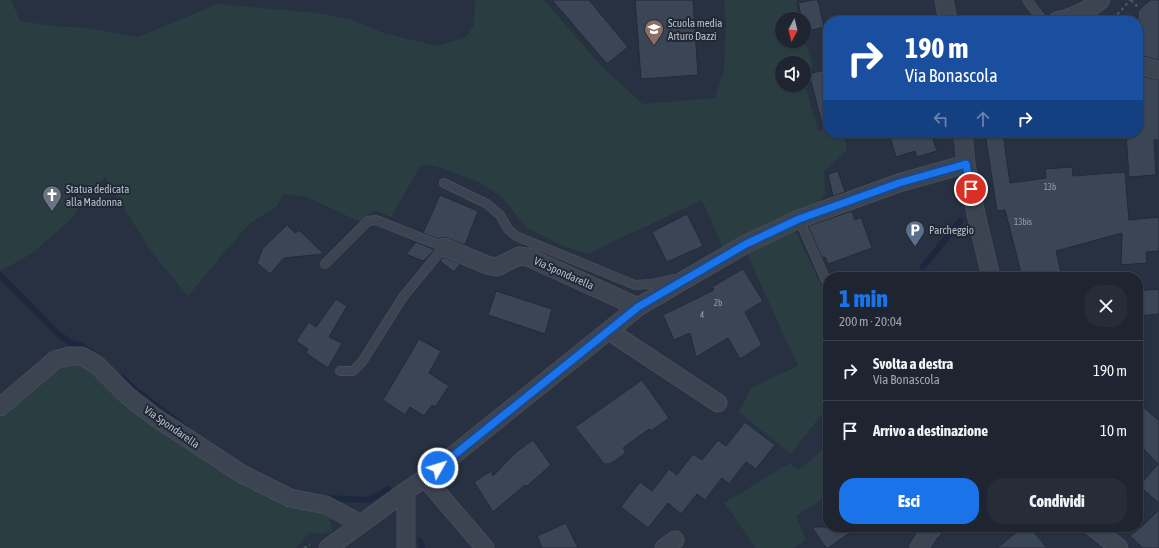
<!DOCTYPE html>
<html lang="it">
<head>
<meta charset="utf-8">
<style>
	:root { --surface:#1e2531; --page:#262d39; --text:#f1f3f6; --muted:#a1a5ab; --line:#3c424d; --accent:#1a73e8 }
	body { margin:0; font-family:"Asap Condensed",sans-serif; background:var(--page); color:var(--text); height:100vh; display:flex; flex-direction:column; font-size:15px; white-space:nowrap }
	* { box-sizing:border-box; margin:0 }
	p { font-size:13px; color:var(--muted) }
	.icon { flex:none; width:22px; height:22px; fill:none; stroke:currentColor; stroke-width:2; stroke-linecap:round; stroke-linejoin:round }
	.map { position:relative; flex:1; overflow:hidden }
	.sheet { position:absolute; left:823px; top:272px; width:320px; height:260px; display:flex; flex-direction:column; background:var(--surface); border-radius:16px; box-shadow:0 1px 3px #0004,0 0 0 1px var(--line) }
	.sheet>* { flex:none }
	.banner { position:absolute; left:823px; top:16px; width:320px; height:122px; border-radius:16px; box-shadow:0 1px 3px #0004,0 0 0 1px var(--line); background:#1a4fa0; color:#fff; overflow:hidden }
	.needle { width:26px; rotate:187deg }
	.fabs { position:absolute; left:775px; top:12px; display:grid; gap:8px }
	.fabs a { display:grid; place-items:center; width:36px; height:36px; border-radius:50%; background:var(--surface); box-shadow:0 1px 3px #0004,0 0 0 1px var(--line); font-size:20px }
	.pin { position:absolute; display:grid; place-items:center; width:34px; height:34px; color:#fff; margin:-17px; border:2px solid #fff; border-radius:50%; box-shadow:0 1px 4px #0007 }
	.me { position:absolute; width:44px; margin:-22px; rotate:51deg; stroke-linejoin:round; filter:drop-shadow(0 0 3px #0008) }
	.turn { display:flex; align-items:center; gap:14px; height:84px; padding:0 16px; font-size:18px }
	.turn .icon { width:52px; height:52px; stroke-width:2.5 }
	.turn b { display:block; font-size:28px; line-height:34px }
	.lanes { display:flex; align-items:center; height:38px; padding:0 16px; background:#0003; justify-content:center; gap:20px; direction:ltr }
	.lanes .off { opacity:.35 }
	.round { display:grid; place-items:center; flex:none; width:42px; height:42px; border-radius:16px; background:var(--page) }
	.head { display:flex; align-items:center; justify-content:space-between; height:68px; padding:0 16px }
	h1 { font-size:24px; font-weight:800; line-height:30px; color:var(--accent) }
	.button { display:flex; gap:8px; margin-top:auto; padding:8px 16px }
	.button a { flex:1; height:46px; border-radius:16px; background:var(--accent); color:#fff; font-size:16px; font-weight:800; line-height:46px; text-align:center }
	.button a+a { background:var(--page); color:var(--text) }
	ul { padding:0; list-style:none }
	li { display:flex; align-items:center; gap:12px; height:60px; padding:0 16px; border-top:1px solid var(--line) }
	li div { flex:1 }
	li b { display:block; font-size:15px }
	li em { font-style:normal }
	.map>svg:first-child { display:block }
	.green { fill:#2a3e42 }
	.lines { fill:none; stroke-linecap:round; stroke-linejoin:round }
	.stream { stroke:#1b283f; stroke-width:6 }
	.building { fill:#3a4556; stroke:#232a38 }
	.service-casing { stroke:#464c5a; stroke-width:10 }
	.minor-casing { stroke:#464c5a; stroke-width:19 }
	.path { stroke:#43575a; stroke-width:2.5; stroke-dasharray:3 3; stroke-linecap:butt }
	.service { stroke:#3c4351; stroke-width:8 }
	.minor { stroke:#3c4351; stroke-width:17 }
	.route-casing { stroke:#114b97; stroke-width:10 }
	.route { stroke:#1a73e8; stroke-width:7 }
	.labels { text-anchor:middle; stroke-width:4; stroke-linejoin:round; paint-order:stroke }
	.number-label { font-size:9px; fill:#979eac }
	.poi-label { font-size:11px; fill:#b9bfcb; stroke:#212836; text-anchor:start }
	.street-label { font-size:11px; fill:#b9bfcb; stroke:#212836 }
</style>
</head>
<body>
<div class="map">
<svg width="1159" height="548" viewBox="0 0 1159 548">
	<rect width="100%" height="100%" fill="#283141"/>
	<path class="green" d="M0,0h11l9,21 33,5 34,2 51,9 80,-33 99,9 35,7 31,13 54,13 28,-8 9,-13 1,-25h69l57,66 42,38 72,-6 9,-27 2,-46 -2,-25h73l-1,1 2,18h-16v22h22v-3l9,29 -9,4v-8h-22v22h22v-3l14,49 10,-3v5h16l3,17 -23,22 1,22 -10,14 -91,42 -22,-50 -115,54 -31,-11 -30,-16 -24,-30 -23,-15 -43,-16 -15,-1 -30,52 -17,-7 -14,12 -53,-25 -23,-3 -8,13 -26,16 -28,32 -34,41 -38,-46 -45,-73 -20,22 -15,21 -39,34 -31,17z
		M796,232l32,68v110l-8,6 -29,38 -52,-42 12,-24 47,-22 -51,-112 43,-21z
		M66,364l15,1 7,2 67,56 167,86 7,7 3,15 -11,3 -11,-2 -14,16h-296v-134l48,-43z
		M828,443v52l-32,21 10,24 -12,8h-38l-32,-45 66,-40 8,7 20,-16z"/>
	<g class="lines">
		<path class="stream" d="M923,267l37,-46
			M0,275l57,58 14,10 11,3 9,6
			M121,377l14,13 51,38
			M324,498l45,2 19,-11
			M420,541l2,7"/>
	</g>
	<path class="building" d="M552,0h37l39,47 -21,17z
		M635,0h58l5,75 -57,4z
		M812,0h6l6,27 -19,5 -1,-13h-2l-4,-16z
		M1150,0h9v60l-21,-5v-44z
		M828,69v54l-6,1 -13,-50z
		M1138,75l21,5v60h-5l2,35 -27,2 -3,-44h12z
		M889,133h42l6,18 -20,6 -2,-6 -19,6z
		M985,133h18l7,50 36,-5 -1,-9 27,-2 1,9 52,-4 4,48 30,-3v34l-13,1 1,11 -26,2 1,-32 -66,18 6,26h-40l-17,-67 -8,1z
		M838,171l7,21 -12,4 -5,-22z
		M440,195l38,16 -13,34 -18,-7 -4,-1 -5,2 -15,-6z
		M852,211l3,9 6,-3 11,31 -44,16 -3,-7 -3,1 -14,-32z
		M687,214l16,32 -36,16 -15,-30z
		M287,225l8,8 4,-3 25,24 -40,4 -14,16 -13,-11 6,-15z
		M416,242l19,8 -12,11 -17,-7z
		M443,257l17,7 -6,8 -14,-11z
		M743,269l20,32 -18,11 17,33 -22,14 -12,-21 -32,19 -6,-24 -16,7 -11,-25 51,-25 -2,-3z
		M1159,289v25l-21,2v-25z
		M496,291l56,18 -7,25 -57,-19z
		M336,299l11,7 -18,31 13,6 -14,25 -22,-15 2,-4 -12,-8 13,-19 7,5z
		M419,339l22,12 -12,22 20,13 -14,21 -3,-2 -8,11 -14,-9 -5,8 -22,-15z
		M642,380l27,38 -18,13 -2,-2 -26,19 3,5 -16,11h-6l-29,-37z
		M1138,402l21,19v82l-20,-17 19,-22 -20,-21z
		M745,422l30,23 -19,24 -10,-7 -17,22 -7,-6 -17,22 -8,-6 -16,20 -13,-11 -20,25 -27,-21 19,-25 12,9 17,-22 8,6 16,-21 9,6 16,-20 8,6z
		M533,440l18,25 -25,22 -1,-2 -32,27 -19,-30 17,-11 2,5 23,-24z
		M1159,510v38h-16l-13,-12 11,-9z
		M566,523l12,25h-36l-5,-12z
		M812,527h46l-30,21h-2z
		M1023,527h7l17,21h-50z"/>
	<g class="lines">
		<g class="service-casing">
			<path id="service" d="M1027,0l16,21
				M444,183l43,21 13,11 8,14 8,7 119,49 17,-1 21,-5 6,2
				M799,219l29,66
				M325,264l43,-43 8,-1 68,27 -41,50 -41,65 -9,9h-13"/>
		</g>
		<g class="minor-casing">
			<path id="minor" d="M944,0l4,21
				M1057,21c17,-4 31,-10 44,-21
				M1138,65l21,5
				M963,133l3,31 10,50 15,63
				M444,247l43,18 10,2 22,-11 9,1 110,50
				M609,331l109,72
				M0,407l55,-47 15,-4h12l15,9 31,31 27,21 87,57 48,24 36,7 35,19
				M425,478l60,70
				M406,491v57
				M1093,527l26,21
				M328,548l78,-57 19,-13 213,-171 108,-63 53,-25 100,-36 67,-19
				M664,548l11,-8
				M919,548l10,-16 5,-5"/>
		</g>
		<path class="path" d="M1131,0l7,7
			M1112,17l5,-2 13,-15
			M304,548l6,-3"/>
		<use href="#service" class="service"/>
		<use href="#minor" class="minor"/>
	</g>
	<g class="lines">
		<g class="route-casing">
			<path id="route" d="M438,468l200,-161 108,-63 53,-25 100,-36 67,-19 5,25"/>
		</g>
		<use href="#route" class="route"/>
	</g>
	<defs>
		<g id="school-pin" transform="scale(1)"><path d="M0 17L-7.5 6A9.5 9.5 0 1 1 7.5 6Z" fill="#8d6e63" stroke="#212836"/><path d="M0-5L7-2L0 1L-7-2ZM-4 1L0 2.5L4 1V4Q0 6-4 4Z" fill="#fff"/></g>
		<g id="church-pin" transform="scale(1)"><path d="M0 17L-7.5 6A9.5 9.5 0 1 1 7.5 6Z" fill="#6b7280" stroke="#212836"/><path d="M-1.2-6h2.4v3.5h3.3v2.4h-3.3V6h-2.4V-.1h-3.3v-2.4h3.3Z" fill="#fff"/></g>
		<g id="parking-pin" transform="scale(1)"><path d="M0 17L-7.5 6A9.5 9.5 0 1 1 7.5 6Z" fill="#5c6f8a" stroke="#212836"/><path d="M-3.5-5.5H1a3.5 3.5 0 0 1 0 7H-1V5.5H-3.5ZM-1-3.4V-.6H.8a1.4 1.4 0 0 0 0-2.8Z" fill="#fff"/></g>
	</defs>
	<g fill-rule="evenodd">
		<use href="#school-pin" x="654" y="29"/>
		<use href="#church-pin" x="52" y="195"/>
		<use href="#parking-pin" x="915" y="230"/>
	</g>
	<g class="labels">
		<g class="number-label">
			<text x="1050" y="190">13b</text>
			<text x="1023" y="225">13bis</text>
			<text x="718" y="306">2b</text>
			<text x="702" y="318">4</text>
		</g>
		<g class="poi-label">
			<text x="668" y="27">Scuola media<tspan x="668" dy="13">Arturo Dazzi</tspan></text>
			<text x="66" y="193">Statua dedicata<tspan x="66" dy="13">alla Madonna</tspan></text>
			<text x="929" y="234">Parcheggio</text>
		</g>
		<g class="street-label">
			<text transform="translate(564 273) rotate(24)" y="4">Via Spondarella</text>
			<text transform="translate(172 427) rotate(35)" y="4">Via Spondarella</text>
		</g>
	</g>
</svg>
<div class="fabs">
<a><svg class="needle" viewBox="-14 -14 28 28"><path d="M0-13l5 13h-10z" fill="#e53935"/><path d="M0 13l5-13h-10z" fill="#a1a5ab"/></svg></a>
<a><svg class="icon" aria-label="sound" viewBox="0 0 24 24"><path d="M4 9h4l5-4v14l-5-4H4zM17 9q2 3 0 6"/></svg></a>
</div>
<div class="pin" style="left:971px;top:189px;background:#d93025"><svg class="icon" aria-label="arrive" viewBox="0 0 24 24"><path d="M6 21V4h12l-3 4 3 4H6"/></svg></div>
<svg class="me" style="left:438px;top:468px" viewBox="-20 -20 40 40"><circle r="17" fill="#1a73e8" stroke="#fff" stroke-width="3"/><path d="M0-11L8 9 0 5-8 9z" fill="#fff"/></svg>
<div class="banner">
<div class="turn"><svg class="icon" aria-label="right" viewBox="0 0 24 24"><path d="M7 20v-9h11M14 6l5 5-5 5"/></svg><div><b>190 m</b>Via Bonascola</div></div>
<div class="lanes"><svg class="icon off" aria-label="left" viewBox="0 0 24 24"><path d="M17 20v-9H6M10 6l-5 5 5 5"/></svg><svg class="icon off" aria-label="ahead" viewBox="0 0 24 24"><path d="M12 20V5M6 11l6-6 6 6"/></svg><svg class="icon" aria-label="right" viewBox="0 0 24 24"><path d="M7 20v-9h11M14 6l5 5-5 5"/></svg></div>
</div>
<section class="sheet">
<div class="head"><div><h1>1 min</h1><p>200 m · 20:04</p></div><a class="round"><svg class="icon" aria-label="close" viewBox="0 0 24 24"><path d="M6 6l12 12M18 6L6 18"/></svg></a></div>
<ul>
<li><svg class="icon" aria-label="right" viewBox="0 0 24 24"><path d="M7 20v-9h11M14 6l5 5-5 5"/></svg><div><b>Svolta a destra</b><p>Via Bonascola</p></div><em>190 m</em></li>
<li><svg class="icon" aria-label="arrive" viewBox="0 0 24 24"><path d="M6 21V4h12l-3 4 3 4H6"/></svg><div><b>Arrivo a destinazione</b></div><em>10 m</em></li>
</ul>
<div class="button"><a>Esci</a><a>Condividi</a></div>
</section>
</div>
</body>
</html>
